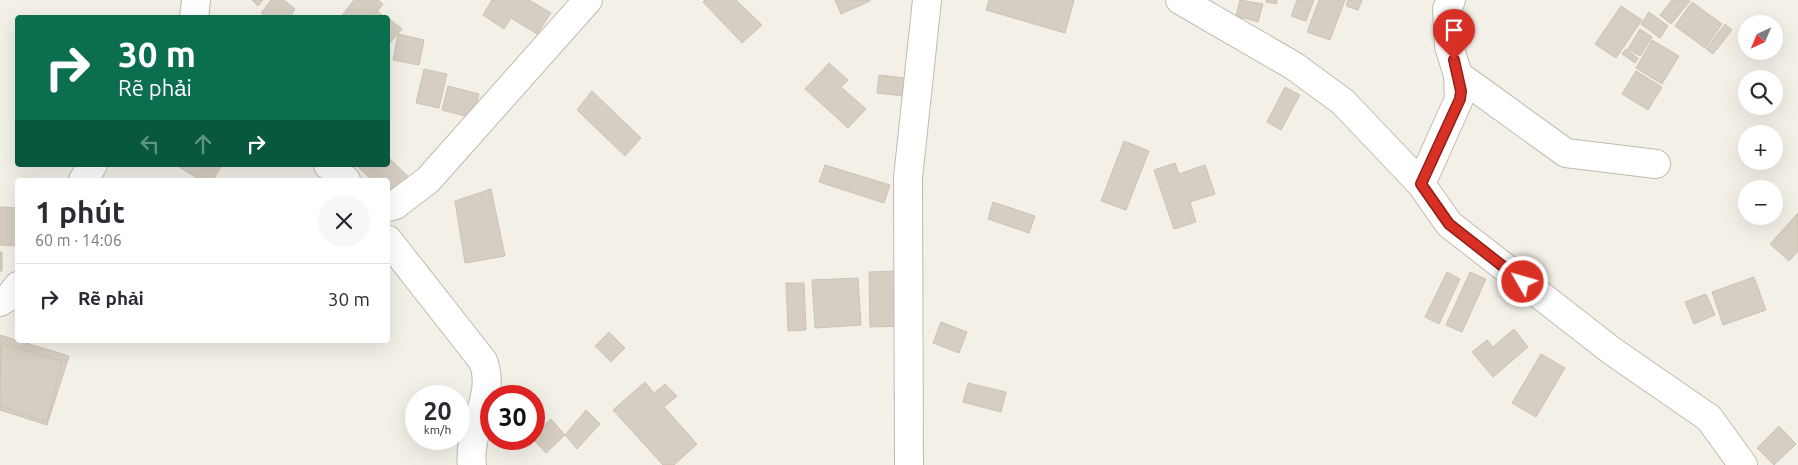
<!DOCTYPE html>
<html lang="vi">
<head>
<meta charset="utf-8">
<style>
	:root { --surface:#fff; --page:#f7f7f7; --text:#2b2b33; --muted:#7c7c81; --line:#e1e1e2 }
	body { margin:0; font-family:Ubuntu,sans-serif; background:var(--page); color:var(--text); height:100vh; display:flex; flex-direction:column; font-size:19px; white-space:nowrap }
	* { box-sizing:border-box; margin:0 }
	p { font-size:16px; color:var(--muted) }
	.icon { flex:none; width:28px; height:28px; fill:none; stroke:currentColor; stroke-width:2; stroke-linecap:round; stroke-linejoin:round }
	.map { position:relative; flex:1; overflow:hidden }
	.sheet { position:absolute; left:15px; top:178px; width:375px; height:165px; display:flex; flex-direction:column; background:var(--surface); border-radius:5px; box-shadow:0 5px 20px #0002 }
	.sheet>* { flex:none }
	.top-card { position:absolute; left:15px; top:15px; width:375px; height:152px; border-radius:5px; box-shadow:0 5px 20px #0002; background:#0b6e4f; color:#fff; overflow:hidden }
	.needle { width:32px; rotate:224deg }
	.tools { position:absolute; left:1738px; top:15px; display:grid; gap:10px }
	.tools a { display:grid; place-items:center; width:45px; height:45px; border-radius:50%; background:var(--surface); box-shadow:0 5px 20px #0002; font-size:25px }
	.speed { position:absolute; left:405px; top:385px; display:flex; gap:10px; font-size:25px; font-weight:700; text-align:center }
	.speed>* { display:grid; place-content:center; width:65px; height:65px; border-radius:50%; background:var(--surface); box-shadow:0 5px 20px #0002; line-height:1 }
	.speed small { font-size:12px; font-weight:400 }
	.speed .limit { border:8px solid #d22; background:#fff; color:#111 }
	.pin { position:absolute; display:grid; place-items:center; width:42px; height:42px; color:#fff; margin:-51px -21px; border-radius:50% 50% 50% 0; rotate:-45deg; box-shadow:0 0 5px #0007 }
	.pin .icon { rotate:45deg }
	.me { position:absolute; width:55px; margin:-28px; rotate:308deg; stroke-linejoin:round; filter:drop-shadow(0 0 4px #0008) }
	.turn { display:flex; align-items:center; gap:18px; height:105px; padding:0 20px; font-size:22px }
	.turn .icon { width:65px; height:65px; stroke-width:2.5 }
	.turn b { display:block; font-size:35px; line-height:42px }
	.lanes { display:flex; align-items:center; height:48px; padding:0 20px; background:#0003; justify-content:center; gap:25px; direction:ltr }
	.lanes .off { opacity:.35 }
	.round { display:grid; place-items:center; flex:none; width:52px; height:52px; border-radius:26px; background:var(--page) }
	.headline { display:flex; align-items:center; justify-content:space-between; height:85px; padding:0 20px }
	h1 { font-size:30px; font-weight:600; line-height:38px }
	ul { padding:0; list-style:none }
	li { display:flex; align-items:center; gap:15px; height:70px; padding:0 20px; border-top:1px solid var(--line) }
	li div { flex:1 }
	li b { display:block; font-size:19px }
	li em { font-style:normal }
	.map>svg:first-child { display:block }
	.building { fill:#d6cec2; stroke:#cec3b3 }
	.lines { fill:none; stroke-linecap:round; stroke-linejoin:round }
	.minor-casing { stroke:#c0baaf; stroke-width:30 }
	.minor { stroke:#fff; stroke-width:28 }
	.route-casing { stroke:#8d1f18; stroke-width:12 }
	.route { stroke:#d93025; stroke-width:9 }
</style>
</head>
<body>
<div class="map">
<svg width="1798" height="465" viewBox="0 0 1798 465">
	<rect width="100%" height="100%" fill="#f3f0e8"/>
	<path class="building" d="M252,0h11l-5,6z
		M271,0h13l11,9 -6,9h-22l-6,-5z
		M354,0h24l5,4 -11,14h-32z
		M492,0h37l22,13 -14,21 -26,-16 -7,11 -21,-14z
		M705,0h31l26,25 -20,18 -39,-41z
		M835,0h35v1l-29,13z
		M989,0h85l-9,33 -79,-23z
		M1240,0l23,4 -5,18 -22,-6z
		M1266,0h11v4l-11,-2z
		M1297,0h17l-8,21 -15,-5z
		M1319,0h26l-15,40 -23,-8z
		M1348,0h14l-4,10 -12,-4z
		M1672,0l18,1 -19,23 -11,-9z
		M1692,2l30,22 -17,24 -30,-22z
		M1621,6l21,14 -26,38 -21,-14z
		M377,11l9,7h-14z
		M1649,12l19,14 -8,12 -19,-14z
		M388,18l14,11 -14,16z
		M1725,24l7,6 -19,24 -7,-5z
		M1640,29l12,8 -12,19 -12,-7z
		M398,34l26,6 -5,25 -26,-5z
		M1652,40l27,16 -17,28 -26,-16z
		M1626,49l12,9 -3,5 -13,-9z
		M829,63l19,17 -7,7 25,22 -18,19 -43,-39z
		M424,69l23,5 -8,34 -23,-5z
		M1636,71l26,16 -14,23 -26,-16z
		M879,75l35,4 -2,18 -35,-4z
		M448,86l31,8 -7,24 -30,-8z
		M1285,87l15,8 -19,35 -14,-8z
		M592,91l49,47 -16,18 -48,-46z
		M1124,141l25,10 -23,59 -25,-9z
		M388,157l26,25 -26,13v-15h-16l-16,-15h32z
		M1175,163l4,11 26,-9 10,29 -25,8 6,20 -22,7 -20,-59z
		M176,165h46l-9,15h-13z
		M825,165l65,20 -6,18 -65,-21z
		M491,189l14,67 -40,7 -10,-62z
		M993,202l42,14 -6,17 -41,-14z
		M0,207l18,1v38l-18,-1z
		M1798,213v38l-9,10 -19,-17z
		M0,252h2v19h-2z
		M899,271l2,55 -31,1 -1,-55z
		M1447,272l13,7 -21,45 -14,-7z
		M1470,272l16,7 -24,53 -16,-7z
		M1754,277l12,33 -43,15 -11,-33z
		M858,278l3,47 -46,3 -3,-48z
		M786,283h18l2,47 -18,1z
		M1706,294l9,21 -21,9 -9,-22z
		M941,322l26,10 -8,21 -26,-10z
		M1514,329l14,18 -35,30 -21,-25 15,-12 6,7z
		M609,332l16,16 -14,14 -16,-16z
		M0,335l69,21 -22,69 -47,-15z
		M1,343l61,18 -15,61 -47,-16z
		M1541,354l24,14 -29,49 -24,-14z
		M645,382l9,11 11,-9 12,12 -13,11 33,37 -23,21h-11l-50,-55z
		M968,383l38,9 -5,20 -38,-10z
		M586,410l14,14 -23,25 -12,-14z
		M551,419l14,16 -19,18 -13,-14 1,-5z
		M1779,426l17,18 -22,21 -17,-17z"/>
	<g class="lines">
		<g class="minor-casing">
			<path id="minor" d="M1180,0l114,66 49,36 78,82 28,40 163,127 97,67 34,47
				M194,18l2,-18
				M1458,75l108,78 90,11
				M328,165l18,15
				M83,180l10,-15
				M1421,184l38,-85 -1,-24 -9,-29 -2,-37 4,-9
				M388,207l7,-2 33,-25 160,-180
				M388,240l95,121c14,33 -16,70 -11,104
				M0,302l10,-6 8,-10
				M909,465l-1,-287 19,-178"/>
		</g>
		<use href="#minor" class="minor"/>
	</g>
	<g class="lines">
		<g class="route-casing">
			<path id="route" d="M1454,60l7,31 -1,8 -39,85 28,40 74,58"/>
		</g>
		<use href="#route" class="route"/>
	</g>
</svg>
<div class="tools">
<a><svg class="needle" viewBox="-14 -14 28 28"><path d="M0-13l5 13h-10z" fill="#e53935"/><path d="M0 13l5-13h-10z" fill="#7c7c81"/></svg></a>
<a><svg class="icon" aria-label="search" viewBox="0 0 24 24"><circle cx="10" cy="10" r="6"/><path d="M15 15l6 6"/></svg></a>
<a>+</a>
<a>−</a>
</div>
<div class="speed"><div>20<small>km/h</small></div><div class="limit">30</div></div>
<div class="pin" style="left:1454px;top:60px;background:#d93025"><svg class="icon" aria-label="arrive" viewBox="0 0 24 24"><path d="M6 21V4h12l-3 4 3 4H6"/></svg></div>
<svg class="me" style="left:1523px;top:282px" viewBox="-20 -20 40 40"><circle r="17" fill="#d93025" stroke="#fff" stroke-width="3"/><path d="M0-11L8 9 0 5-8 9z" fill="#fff"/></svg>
<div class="top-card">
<div class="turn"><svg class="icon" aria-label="right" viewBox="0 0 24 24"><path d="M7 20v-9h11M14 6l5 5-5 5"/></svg><div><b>30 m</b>Rẽ phải</div></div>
<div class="lanes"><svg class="icon off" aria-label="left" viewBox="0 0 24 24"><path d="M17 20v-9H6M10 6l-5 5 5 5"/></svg><svg class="icon off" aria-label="ahead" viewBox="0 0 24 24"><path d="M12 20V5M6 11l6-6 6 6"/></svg><svg class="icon" aria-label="right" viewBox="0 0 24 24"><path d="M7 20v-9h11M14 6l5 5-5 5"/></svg></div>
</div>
<section class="sheet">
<div class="headline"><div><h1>1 phút</h1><p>60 m · 14:06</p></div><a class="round"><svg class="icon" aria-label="close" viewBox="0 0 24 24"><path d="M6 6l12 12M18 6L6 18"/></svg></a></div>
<ul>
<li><svg class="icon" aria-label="right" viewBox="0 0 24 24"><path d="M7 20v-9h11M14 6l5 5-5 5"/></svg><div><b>Rẽ phải</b></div><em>30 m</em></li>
</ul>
</section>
</div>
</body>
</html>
